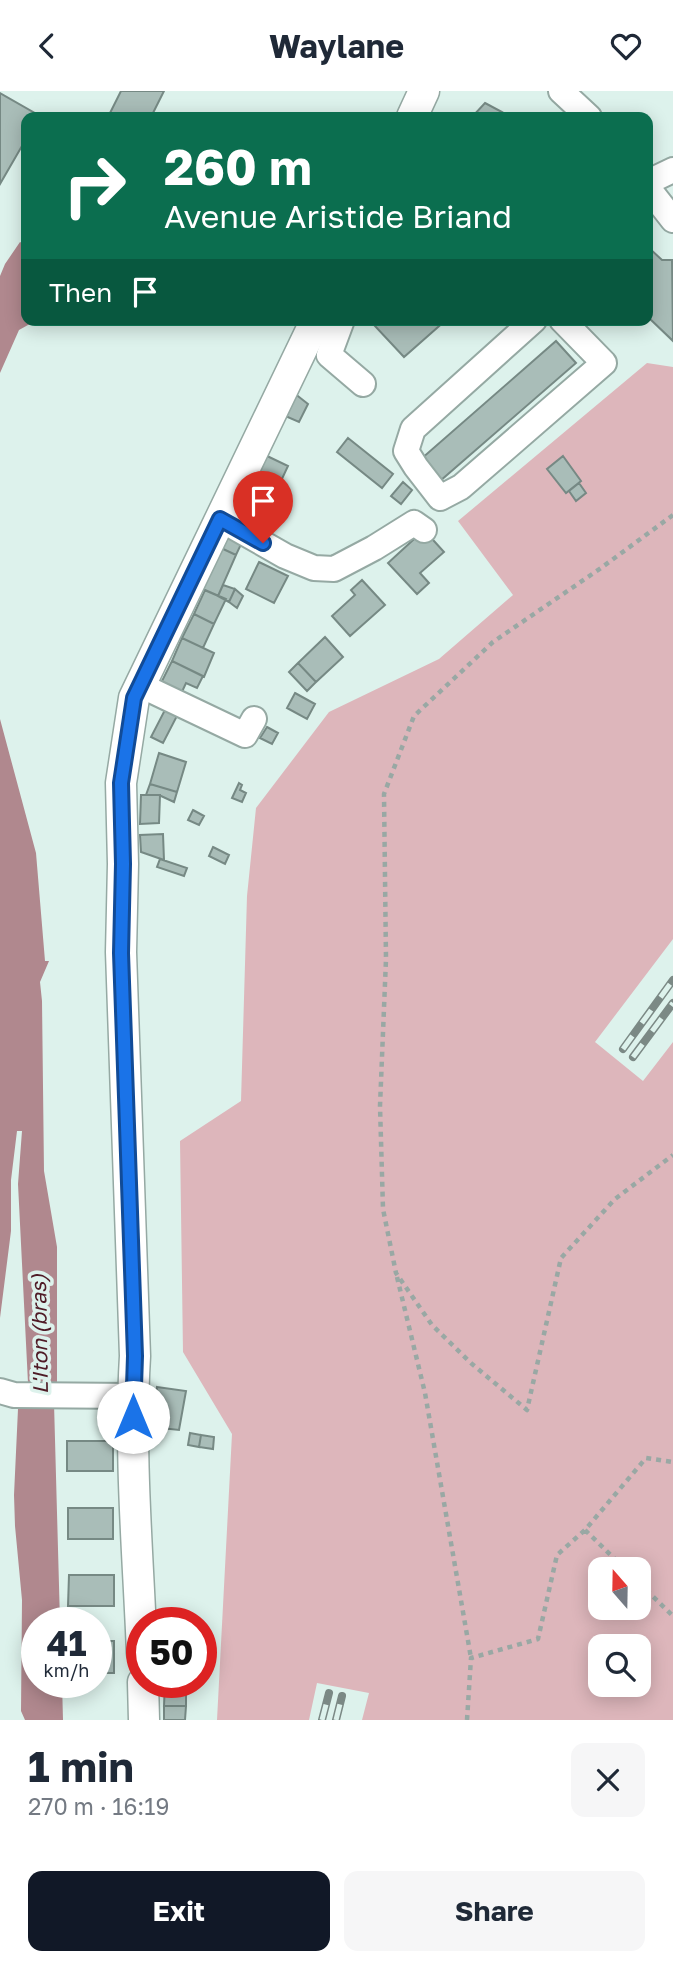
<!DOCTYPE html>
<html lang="en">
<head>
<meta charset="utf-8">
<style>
	:root { --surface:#fff; --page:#f6f6f7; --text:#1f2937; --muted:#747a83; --accent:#111827 }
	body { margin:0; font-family:"Golos Text",sans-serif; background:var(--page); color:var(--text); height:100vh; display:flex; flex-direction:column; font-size:26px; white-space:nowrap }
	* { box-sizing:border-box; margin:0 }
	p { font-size:23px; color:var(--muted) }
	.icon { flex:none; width:38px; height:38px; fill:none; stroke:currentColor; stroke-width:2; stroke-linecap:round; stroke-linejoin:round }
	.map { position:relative; height:1629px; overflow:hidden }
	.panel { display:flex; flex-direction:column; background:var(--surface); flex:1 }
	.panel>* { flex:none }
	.guide { position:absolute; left:21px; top:21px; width:632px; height:214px; border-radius:14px; box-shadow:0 4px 18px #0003; background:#0b6e4f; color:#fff; overflow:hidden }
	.needle { width:46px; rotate:340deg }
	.tools { position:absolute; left:588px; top:1466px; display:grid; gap:14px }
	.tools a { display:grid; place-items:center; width:63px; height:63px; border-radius:14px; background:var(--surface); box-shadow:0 4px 18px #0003; font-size:35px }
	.speed { position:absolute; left:21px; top:1516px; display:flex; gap:14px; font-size:35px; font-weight:700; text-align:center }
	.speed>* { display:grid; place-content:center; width:91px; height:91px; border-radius:50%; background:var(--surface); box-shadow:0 4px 18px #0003; line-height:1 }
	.speed small { font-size:18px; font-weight:400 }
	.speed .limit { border:10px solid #d22; background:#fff; color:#111 }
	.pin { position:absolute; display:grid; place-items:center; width:60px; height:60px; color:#fff; margin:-72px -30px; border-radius:50% 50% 50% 0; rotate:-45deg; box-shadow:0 0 7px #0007 }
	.pin .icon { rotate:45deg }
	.me { position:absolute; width:77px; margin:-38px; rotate:0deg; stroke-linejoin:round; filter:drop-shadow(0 0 5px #0008) }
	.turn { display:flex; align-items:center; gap:24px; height:147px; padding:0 28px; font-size:32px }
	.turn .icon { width:91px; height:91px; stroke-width:2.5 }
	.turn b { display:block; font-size:49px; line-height:60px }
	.then { display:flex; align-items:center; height:66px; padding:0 28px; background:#0003; gap:14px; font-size:26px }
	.round { display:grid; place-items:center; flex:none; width:74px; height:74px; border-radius:14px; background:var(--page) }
	.overview { display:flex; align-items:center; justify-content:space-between; height:119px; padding:0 28px }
	h1 { font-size:42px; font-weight:700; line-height:52px }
	.action { display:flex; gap:14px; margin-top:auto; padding:14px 28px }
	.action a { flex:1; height:80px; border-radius:14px; background:var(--accent); color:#fff; font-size:28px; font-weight:700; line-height:80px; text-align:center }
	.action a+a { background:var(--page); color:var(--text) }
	header { display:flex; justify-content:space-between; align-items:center; height:91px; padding:0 28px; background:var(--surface); font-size:32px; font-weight:700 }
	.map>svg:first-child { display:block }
	.green { fill:#ddb6bb; fill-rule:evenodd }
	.water { fill:#b0888e }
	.building { fill:#a9bdb8; stroke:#768984; stroke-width:2 }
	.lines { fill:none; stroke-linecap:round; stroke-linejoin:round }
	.minor-casing { stroke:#95a9a3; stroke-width:28 }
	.major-casing { stroke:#95a9a3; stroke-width:33 }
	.path { stroke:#99a8a4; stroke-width:4.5; stroke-dasharray:5 5; stroke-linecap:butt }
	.minor { stroke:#fff; stroke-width:24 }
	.major { stroke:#fff; stroke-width:30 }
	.rail-casing { stroke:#7b8985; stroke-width:8 }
	.rail { stroke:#ddf2ec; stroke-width:5; stroke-dasharray:16; stroke-linecap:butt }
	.route-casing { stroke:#114b97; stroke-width:18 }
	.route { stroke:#1a73e8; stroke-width:12 }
	.labels { text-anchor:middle; stroke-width:7; stroke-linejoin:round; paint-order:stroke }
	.water-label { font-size:21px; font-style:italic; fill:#4f1b26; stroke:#ddf2ec }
</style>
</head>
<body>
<header><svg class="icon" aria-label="back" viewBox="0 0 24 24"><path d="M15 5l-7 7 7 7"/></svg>Waylane<svg class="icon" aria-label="heart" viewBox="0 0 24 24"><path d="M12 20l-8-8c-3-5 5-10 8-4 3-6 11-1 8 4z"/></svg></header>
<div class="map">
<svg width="673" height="1629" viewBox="0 0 673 1629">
	<rect width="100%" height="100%" fill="#ddf2ec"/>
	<path class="green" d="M647,272l26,4v572l-78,103 48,39 30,-39v678h-311l7,-27 -52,-10 -8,37h-92l15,-286 -49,-82 -3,-211 61,-40 6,-205 9,-88 73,-96 110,-53 74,-64 -55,-74zM600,1479h39v38h-39zM600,1556h39v38h-39z"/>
	<path class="water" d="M20,151l6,3v75h11l-18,10 -19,43v-97l5,-12z
		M0,628l36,134 9,108h4l-9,21 2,19 2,170 13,76v138l-29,-2 -10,-199 4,-53h-5l-6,49v51l-11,87z
		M28,1309l26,3 6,219h-23v60h25l1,38h-38l-4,-9 1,-111 -7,-74 -1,-31 4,-86z"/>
	<path class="building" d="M121,0h43l-13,26h-43z
		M0,2l40,23 -14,1v22l-26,45z
		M485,12l17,9 -5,5h-25z
		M648,156l14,13h10l1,81 -25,-24z
		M382,229h64l-42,37 -30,-32z
		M556,250l20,22 -136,118 -19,-22z
		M294,302l14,11 -9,18 -16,-7z
		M348,347l45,36 -11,14 -45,-36z
		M265,364l23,11 -22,47 -24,-11z
		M563,365l18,25 -15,12 -19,-24z
		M403,391l9,8 -11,14 -10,-8z
		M579,392l7,10 -10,8 -7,-10z
		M276,401l6,4 -9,19 -6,-4z
		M242,411l24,11 -6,12 -12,-5 1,-4 -11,-5z
		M424,439l20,22 -24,21 9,10 -12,11 -29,-31z
		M228,442l15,7 -7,15 -15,-7z
		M221,457l15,7 -18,41 -16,-7z
		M259,471l29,14 -14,27 -28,-14z
		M362,489l23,25 -35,31 -18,-20 23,-21 -4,-5z
		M223,494l12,4 -6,13 -11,-6z
		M235,498l8,7 -6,12 -8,-6z
		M205,499l21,9 -12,25 -20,-10z
		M194,523l20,10 -11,24 -21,-10z
		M325,546l18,20 -27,25 -18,-19z
		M182,547l32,15 -10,24 -32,-16z
		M172,570l31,15 -6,12 -11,-5 -6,13 -20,-11z
		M298,572l18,19 -9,9 -18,-19z
		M295,602l20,11 -8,15 -20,-11z
		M167,615l12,6 -16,31 -12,-6z
		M267,636l11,6 -6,11 -12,-6z
		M159,662l27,9 -9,30 -27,-8z
		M239,692l3,2 -2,5 6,3 -4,9 -10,-4z
		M150,693l27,8 -3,10 -15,-7h-13z
		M141,704h19l-1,28 -19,1z
		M193,719l11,6 -5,9 -11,-5z
		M163,743l1,26 -23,-8 -1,-17z
		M213,756l16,8 -4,9 -16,-8z
		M160,768l27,9 -3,8 -27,-9z
		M157,1296l29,4 -7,39 -27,-3z
		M190,1342l11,2 -2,12 -11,-2z
		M201,1344l13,2 -1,12 -14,-2z
		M67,1350h46v30h-46z
		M68,1417h45v31h-45z
		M69,1484h45v31h-46z
		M96,1550h18v32h-18z
		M165,1591h21v24h-22z
		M164,1615h22l-1,14h-21z"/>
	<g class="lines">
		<g class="minor-casing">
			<path id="minor" d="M561,0l28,26
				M648,91l25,-12
				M648,97l25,32
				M342,229l-13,35 34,29
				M534,229l-121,109 -7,22 10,16 24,31 21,-11 143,-124 -42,-43
				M220,428l65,37 29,12 20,1 40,-21 40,-25 10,7
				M140,594l105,50 9,-16
				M0,1300l14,4 119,1"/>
		</g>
		<g class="major-casing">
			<path id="major" d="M412,26l12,-26
				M142,1562c-4,-99 -13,-198 -7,-297l-14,-404 2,-88 -2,-81 13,-85 182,-378
				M143,1591l1,38"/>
		</g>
		<path class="path" d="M673,424l-72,53 -108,74 -79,74 -30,78 2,165 -6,147 3,103 13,64 36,52 40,39 55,46 34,-152 54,-59 58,-44
			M397,1186l28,116 46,265
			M585,1439l41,40
			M639,1492l34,33
			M467,1629l4,-62 67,-19 19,-84 28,-25 61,-72 27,4"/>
		<use href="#minor" class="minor"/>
		<use href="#major" class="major"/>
		<g class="rail-casing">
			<path id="rail" d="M623,958l50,-69
				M633,966l40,-54
				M322,1629l7,-27
				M336,1629l6,-24"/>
		</g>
		<use href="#rail" class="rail"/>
	</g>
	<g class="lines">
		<g class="route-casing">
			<path id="route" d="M133,1326l2,-61 -14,-403 2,-89 -2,-81 13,-85 86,-179 43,24"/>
		</g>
		<use href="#route" class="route"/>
	</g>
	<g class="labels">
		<g class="water-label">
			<text transform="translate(40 1243) rotate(-91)" y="7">L'Iton (bras)</text>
		</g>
	</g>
</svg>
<div class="tools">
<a><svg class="needle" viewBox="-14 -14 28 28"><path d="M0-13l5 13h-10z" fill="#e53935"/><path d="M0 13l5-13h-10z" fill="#747a83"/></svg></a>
<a><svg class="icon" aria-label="search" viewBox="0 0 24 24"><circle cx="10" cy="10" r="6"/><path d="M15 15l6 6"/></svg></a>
</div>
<div class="speed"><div>41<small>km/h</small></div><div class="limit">50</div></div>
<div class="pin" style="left:263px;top:452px;background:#d93025"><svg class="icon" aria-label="arrive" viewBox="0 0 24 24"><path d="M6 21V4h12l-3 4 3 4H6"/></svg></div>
<svg class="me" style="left:133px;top:1326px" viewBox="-20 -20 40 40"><circle r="19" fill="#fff"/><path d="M0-13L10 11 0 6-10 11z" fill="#1a73e8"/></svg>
<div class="guide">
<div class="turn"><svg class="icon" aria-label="right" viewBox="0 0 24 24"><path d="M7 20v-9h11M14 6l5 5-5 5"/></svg><div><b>260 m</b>Avenue Aristide Briand</div></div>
<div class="then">Then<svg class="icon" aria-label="arrive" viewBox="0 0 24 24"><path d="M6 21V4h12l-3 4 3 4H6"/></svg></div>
</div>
</div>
<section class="panel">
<div class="overview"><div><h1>1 min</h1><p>270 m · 16:19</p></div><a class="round"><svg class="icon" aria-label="close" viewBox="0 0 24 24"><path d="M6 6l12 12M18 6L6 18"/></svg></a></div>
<div class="action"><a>Exit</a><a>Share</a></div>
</section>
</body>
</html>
